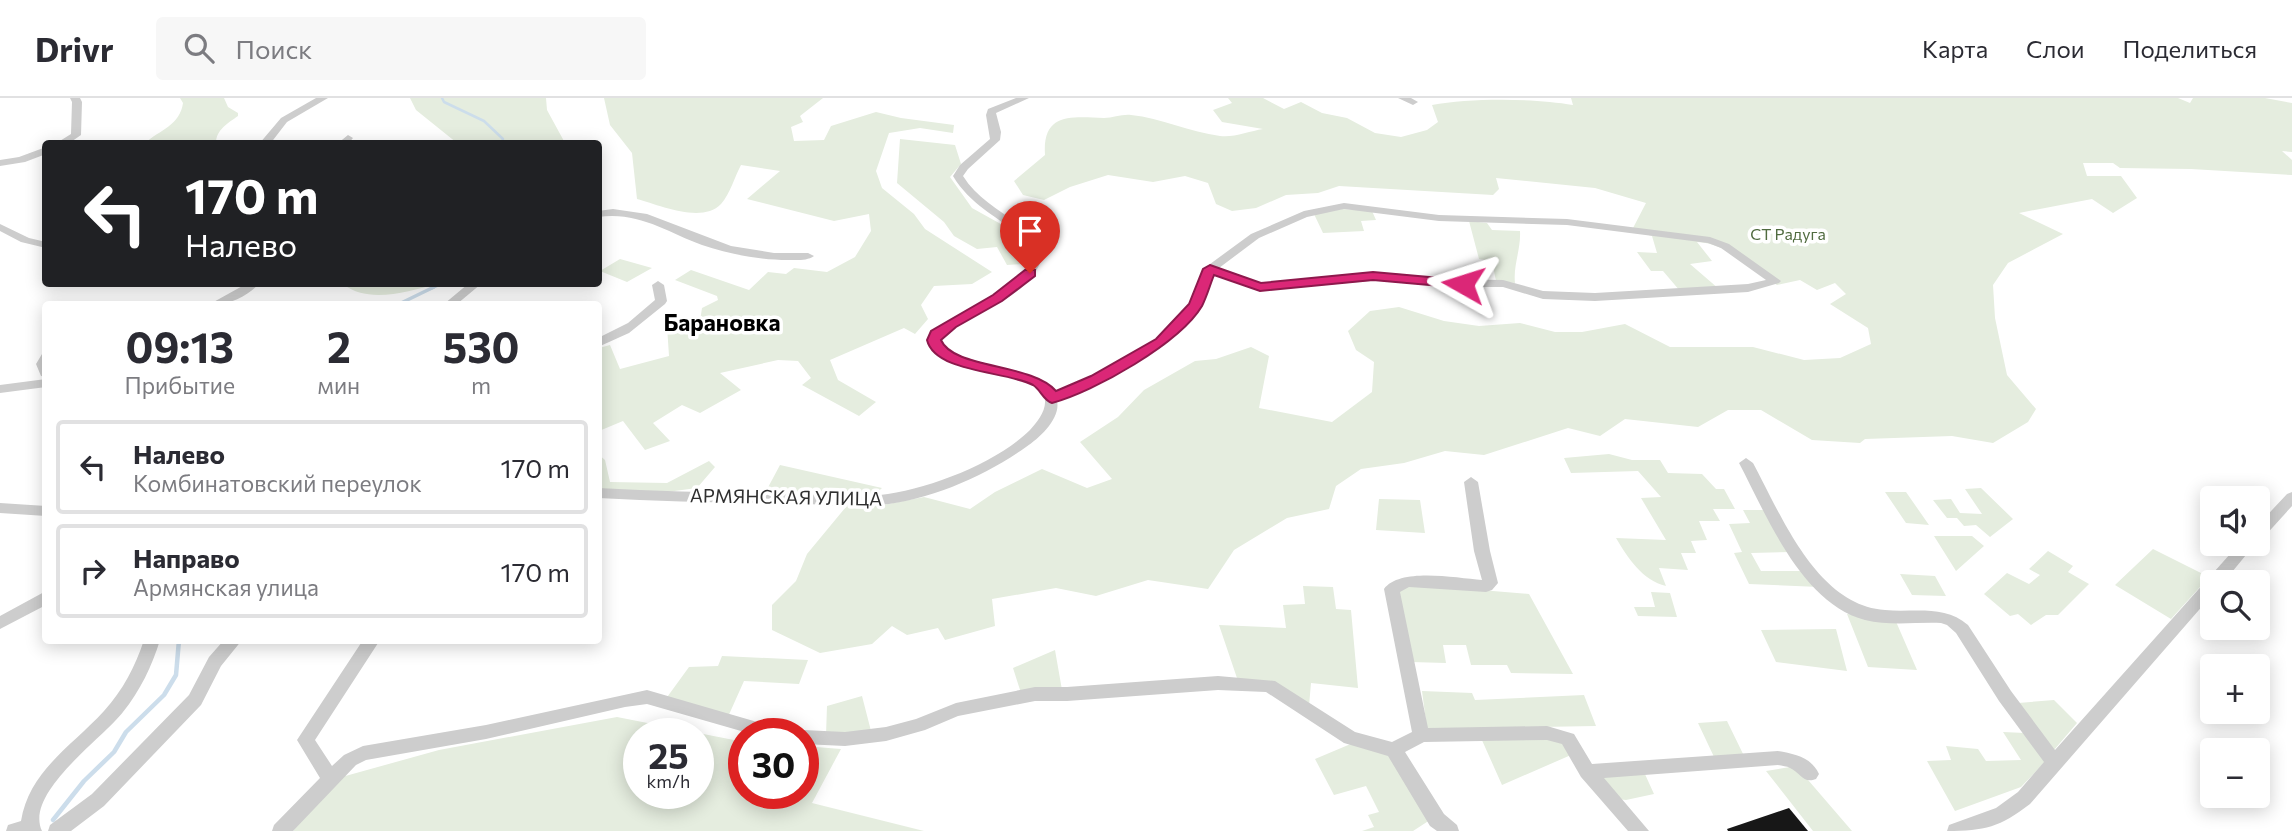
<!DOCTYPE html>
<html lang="ru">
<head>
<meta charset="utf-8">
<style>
	:root { --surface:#fff; --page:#f7f7f7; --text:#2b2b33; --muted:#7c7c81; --line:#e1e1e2 }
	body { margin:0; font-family:Commissioner,sans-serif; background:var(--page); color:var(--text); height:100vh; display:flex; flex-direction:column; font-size:26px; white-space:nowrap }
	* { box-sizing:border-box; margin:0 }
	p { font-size:23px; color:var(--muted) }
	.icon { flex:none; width:38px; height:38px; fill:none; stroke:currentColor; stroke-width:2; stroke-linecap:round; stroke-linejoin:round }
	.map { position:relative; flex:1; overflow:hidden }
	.panel { position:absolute; left:42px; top:203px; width:560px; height:343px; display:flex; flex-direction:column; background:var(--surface); border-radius:7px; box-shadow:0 4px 18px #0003 }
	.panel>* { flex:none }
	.guide { position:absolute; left:42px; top:42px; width:560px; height:147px; border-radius:7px; box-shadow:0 4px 18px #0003; background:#202124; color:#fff; overflow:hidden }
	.controls { position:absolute; left:2200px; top:388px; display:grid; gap:14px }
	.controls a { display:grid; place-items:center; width:70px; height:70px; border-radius:7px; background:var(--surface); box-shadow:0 4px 18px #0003; font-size:35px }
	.speed { position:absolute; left:623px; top:620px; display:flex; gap:14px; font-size:35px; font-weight:700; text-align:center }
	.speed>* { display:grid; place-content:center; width:91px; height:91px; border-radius:50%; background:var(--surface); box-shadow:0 4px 18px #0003; line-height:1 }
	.speed small { font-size:18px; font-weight:400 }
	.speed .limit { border:10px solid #d22; background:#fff; color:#111 }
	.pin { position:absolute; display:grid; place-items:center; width:60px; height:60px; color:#fff; margin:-72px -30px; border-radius:50% 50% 50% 0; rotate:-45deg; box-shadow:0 0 7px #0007 }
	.pin .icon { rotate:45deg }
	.me { position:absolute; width:77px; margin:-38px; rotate:276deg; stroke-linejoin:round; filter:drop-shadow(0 0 5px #0008) }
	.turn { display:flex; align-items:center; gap:24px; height:147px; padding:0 28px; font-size:32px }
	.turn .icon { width:91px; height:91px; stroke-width:2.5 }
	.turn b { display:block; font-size:49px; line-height:60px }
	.eta { display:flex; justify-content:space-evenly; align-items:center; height:119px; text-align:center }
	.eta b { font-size:42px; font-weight:700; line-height:49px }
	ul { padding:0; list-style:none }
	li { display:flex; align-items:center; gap:21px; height:94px; margin:0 14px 10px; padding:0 14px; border:4px solid var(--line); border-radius:7px }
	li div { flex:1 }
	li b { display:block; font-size:26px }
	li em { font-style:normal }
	header { display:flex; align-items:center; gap:42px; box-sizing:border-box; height:98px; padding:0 35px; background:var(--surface); border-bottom:2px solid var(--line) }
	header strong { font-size:33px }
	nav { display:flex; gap:38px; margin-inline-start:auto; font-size:24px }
	.search { width:490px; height:63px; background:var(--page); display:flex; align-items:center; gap:18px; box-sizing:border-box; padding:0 24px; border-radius:7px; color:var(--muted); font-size:26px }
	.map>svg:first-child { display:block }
	.green { fill:#e5eddf; fill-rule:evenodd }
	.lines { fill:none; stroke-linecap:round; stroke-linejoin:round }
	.stream-far2 { stroke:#ccddeb; stroke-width:2.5 }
	.stream-far1 { stroke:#ccddeb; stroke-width:3.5 }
	.stream { stroke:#ccddeb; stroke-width:4.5 }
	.building { fill:#171717 }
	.minor { fill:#cdcdcd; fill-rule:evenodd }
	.route { fill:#db2777; stroke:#8e194d; stroke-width:2 }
	.labels { text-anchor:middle; stroke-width:7; stroke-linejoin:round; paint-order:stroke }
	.far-park-label { font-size:16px; fill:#506b3f; stroke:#fff }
	.street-label { font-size:19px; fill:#303030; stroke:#fff }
	.quarter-label { font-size:23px; font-weight:bold; fill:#000; stroke:#fff }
</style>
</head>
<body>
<header>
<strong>Drivr</strong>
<div class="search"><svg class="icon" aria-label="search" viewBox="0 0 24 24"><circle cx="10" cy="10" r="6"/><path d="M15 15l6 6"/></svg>Поиск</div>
<nav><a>Карта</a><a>Слои</a><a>Поделиться</a></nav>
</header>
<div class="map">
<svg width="2292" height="733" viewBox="0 0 2292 733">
	<rect width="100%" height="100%" fill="#fff"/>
	<path class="green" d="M180,0h44l4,9 10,6v3c-10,7 -22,14 -22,27h-71c15,-13 35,-18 38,-40z
		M410,0h136l1,12 18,33h-108l-41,-33z
		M604,0h219l-23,18 3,6 -12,5 3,14 30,-1 7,-14 45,-14 25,6 53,7 -1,8 -33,-5 -31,5 -13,38 6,17 32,26 11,15 67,43 -20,12 -38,2 -13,19 7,14 -13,15 -11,-6 -74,32 8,20 38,22 -17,14 -57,-31 9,-7 -13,-17 -20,-1 -58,13 21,17 -41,23 -18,-8 -29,18 17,18 -25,9 -22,-29 -24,10v-83l11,-3 10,24 49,-13 -2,-30 33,-5 2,-13 16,-8 -1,-4 -42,-16 16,-10 58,20 19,-18 18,2 8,-6 33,4 28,-15 16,-26 -2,-17 -35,7 -87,-22 33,-28 -39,-6c-6,11 -11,29 -20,39 -19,20 -62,1 -84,-5l-5,-46 -22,-28z
		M1228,0h35l21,11 17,-7 21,11 25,5 28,15 26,4 26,-7 11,-8 -6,-17c38,-7 100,-7 141,0l-2,-7h607l12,5 3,-5h72l27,5v49l-10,-1 10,9v15l-101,-6 -71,-1 -7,-5h-30l4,13h34l16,22 -24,15 -21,-14 -73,14 44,21 -55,29 -15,22 2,33 12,57 29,34 -8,13 -35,21 -41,-7 -87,3 -5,4 -48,-3 -51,-30h-33l-30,17 -73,-8 -25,17 -32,-8 -84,27 -39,-4 -41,12 -43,6 -25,17 -7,23 -42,9 -53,32 -26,39 -60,-9 -52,16 -40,-8 -64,11 3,27 -50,14 -7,-12 -31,7 -15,-9 -20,18 -52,9 -48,-23v-25l24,-24 11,-27 43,-52 28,4 46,-9 46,12 25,-17 47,-23 45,19 25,-9 -32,-37 38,-25 26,-27 51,-29 21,-2 35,-12 18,9 -10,52 73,14 40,-30 2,-30 -18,-12 -8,-19 22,-20 29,-4 45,14 35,5 41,-3 35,9h27l43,-8 45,23h83l51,13 36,-2 31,-14 -3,-16 -38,-24 16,-10 -11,-11 -18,7 -17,-10 -23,5c-24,-16 -51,-42 -80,-43l15,19 -22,3 29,25 -39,2 -17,-20h-12l-14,-19 20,1 -5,-17 -20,-6 14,-27 -51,-15 -99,-10 3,11 -6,6 -154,-9 -21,7 -32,2 -30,13 -24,3 -16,-7 -8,-21 -23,-7 -32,6 -45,-7 -38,12 -26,13 -21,-5 -9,-14 31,-26c-3,-43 27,-38 59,-37 9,0 18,-4 27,-3 30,3 59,17 89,21 13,2 30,-5 43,-7l-41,-7 -9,-12 19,-7z
		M900,41l55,6 6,19 -11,13 22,31 45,25 14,17 -7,14 -17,1 -10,-18 -20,2 -23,-13 -10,-14 -47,-39z
		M1342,111l30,2 4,9 -15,1 3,10 -41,2 -9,-19z
		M1469,123l18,2 5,7 28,1c1,19 -7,34 -5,52l-19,-2 -4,-20 -13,-2z
		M620,161l32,9 -25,14 -27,-11z
		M343,186h93c-28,8 -69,20 -93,0z
		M598,356l7,6 5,22 57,1 42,-22 6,6 -18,21 -30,4 -68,-3z
		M1609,356l23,6h28l8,13 34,1 14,15h8l11,20h-22l7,12h-21l8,19 -16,1 5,12h-15l7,17 -29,-2 7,18c-23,-5 -39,-29 -50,-48l50,2 -25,-42 20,-1 -23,-26 -67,2 -7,-15z
		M780,367l102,23 -9,8 -108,-3z
		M1981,390l32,31 -23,18 -14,-12 -12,1 -7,-8h-10l-14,-18 18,-1 9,14 22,1 -17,-25z
		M1885,394h21l23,33 -23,-2z
		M1379,401l41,1 5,33 -49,-3z
		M1743,412h26l24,42 -42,1 10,18h43l15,16 -70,-3 -15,-31 8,-1 -13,-28 21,-1z
		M1934,438h38l12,10 -28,25z
		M2153,451l56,28 -38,42 -56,-34z
		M2048,453l25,15 -5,6 21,12 -31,31h-12l-15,10 -13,-11 -8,2 -26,-22 23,-21 22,11 11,-9 -11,-6z
		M1900,476l35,2 11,20 -34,-1z
		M1408,486l121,10 44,80 -62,-1 -4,-8h-36l-5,-20h-23l3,18 -35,-1 -13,-71z
		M1303,488l30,1 3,22 15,1 7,78 -47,-5 -2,23 -71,-25 -19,-56 67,3 -3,-23 22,-1z
		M1651,494l19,1 7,24 -39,-1 -4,-9h21z
		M1847,516l47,3 23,53 -49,-3z
		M1836,531l11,42 -71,-9 -15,-32z
		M1055,552l7,40 -41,3 -8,-25z
		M722,558l86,4 -9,24 -55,-3 -17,38 -62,-19 24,-33 29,-1z
		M1422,593l50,2 3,7 109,-5 12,31 -169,3z
		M862,598l9,35 -45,4 1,-29z
		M2054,602l23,23 -23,27 -36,-47z
		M617,619l127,25v51h59v-47l38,3 -29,54 112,28h-631l38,-51 108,-30zM639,635h59v60h-59z
		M1727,623l18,37 -30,1 -17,-36z
		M2003,634l22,1 20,29 -24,25 -66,24 -28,-50 24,-1 -5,-14 32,3 8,12 35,-1z
		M1530,637l33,7 8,13 -69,30 -21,-47z
		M1353,645l39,10 38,67 -17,11h-51l12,-4 -6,-12 11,-3 -13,-26 -32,9 -19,-36z
		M1796,668l56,65h-39l-47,-60z
		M1644,674l10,22 -28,6 -9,-1 -19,-24z"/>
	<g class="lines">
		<path class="stream-far2" d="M442,0l2,4 40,19 19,18 -2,5
			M430,191l11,-5"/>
		<path class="stream-far1" d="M399,206l35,-17"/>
		<path class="stream" d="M53,722l31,-39 30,-29 12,-20 38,-37 12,-20 3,-35"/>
	</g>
	<path class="building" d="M1789,710l19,23h-80l-1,-2z"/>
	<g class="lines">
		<path class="minor" d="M70,0h10l2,4 -1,33 -13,9h-13l16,-10 1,-32z
			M316,0h12l-41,24 -17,22h-11l22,-26z
			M1016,0h13l-33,15 5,19 -1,8 -32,29 -5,7c20,32 58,43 82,72 -11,52 -65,58 -101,86l-3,3 1,10 10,7 87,24 16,14 36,-16 66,-37 33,-35 16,-37 45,-33 53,-23 40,-8 95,12 128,4 143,18 19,7 52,37 -2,2 -31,9 -153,9 -52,-2 -40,-12h-58l-52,-8 -133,12 -46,-17 -12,31 -37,40 -64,37 -44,19c4,17 -17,37 -31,46 -41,29 -95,53 -146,58 -34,3 -68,-2 -101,-2 -60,0 -120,-2 -181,-5v-10c61,3 121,5 181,5 34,0 68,5 101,2 47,-5 117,-32 150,-65 8,-9 21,-25 12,-37 -18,-25 -88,-18 -112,-45l-1,-11c7,-11 18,-16 30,-22 31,-16 66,-30 74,-67 -25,-28 -59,-37 -80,-72l7,-11 30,-26 -4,-24 2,-6zM1344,111l95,12 128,4 141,18 13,5 45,32 -18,4 -153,9 -52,-2 -40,-11 -58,-1 -52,-6 -132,10 -42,-15 40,-30 48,-21z
			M1398,0h13l7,4 -5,3z
			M348,37l5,3 -5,6h-11z
			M46,49v7l-21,8 -25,4v-6l19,-3z
			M613,111l34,5 84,32 43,7h34l6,3c-7,5 -17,4 -26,4 -29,0 -59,-6 -86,-15 -35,-13 -64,-34 -104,-28v-6z
			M0,126l29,14 17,4v6l-25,-6 -21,-11z
			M658,183l6,4 3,16 -2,3 -36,29 -31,14v-9l30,-15 27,-23 -3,-15z
			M246,186h13c-13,13 -30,22 -49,20z
			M468,186h13l-24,20h-13z
			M46,255v24l-5,-1 -5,-12 6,-10z
			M46,281v8l-46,6v-8z
			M1746,360l7,5c28,52 64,143 132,147 28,3 59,-6 83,15l43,66 44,59 184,-206h16l-32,39h-11v12l-182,209c-30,23 -45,27 -83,27l2,-6 47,-17 22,-16 26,-30 -45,-61 -43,-68 -9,-8 -6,-2c-25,-1 -52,3 -76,-3 -64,-17 -98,-104 -126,-157z
			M1471,379l7,5 12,69 8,32 -6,7 -6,2 -77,-5 -9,5 28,136 119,-2 27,8 18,30 186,-13c17,3 33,6 41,23l-3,5c-13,5 -15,-6 -26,-11 -3,-2 -8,-2 -12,-3l-174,13 45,53h-21l-47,-54 -19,-33 -15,-4 -123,2 -19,10 39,62 13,11 2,6h-22l-7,-5 -42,-70 -44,-13 -78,-51 -48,-2 -151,11h-32l-77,15 -33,14 -39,11 -41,5 -42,-2v-11h-7l7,-3 42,2 41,-5 30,-8 40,-16 79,-16h32l151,-11 57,5 80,51 37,10 20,-10 -28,-143c16,-22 72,-11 98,-9l-8,-29 -10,-69z
			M2292,394v14l-29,32 -5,1v-14l29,-31z
			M0,405l46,3v10l-46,-3z
			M46,493v14l-46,24v-13z
			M144,542h16c-8,26 -20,51 -37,72 -21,27 -99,81 -81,119h-36l2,-6 13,-4c8,-50 51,-75 83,-110 19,-21 31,-44 40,-71z
			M224,542h18l-21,26 -20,39 -97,101 -33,25h-23l2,-6 42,-31 97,-99 20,-38z
			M363,542h17l-65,100 17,26 12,-11 19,-9 123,-21 161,-35 124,36 6,2 3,5h-32l-101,-29 -22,3 -139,32 -120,21 -10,5 -63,66h-21l2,-6 46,-47 -23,-38z"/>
	</g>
	<path class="route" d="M1210,167l51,18 112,-11 90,8 7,4 -7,4 -90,-8 -113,11 -46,-16c-4,10 -7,21 -12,31 -22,37 -108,86 -150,97 -9,-3 -11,-13 -19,-18 -26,-14 -98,-12 -106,-45l4,-9 62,-36 32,-25h10v6l-33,25 -46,26 -15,13c12,29 91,23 115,51l35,-15 65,-37 33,-35 14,-35z"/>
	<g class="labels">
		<g class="far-park-label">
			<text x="1788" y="142">СТ Радуга</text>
		</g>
		<g class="street-label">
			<text transform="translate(786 399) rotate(1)" y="7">АРМЯНСКАЯ УЛИЦА</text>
		</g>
		<g class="quarter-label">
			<text x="722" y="233">Барановка</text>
		</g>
	</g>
</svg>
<div class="controls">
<a><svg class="icon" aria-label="sound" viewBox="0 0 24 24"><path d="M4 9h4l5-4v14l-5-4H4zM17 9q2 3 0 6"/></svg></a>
<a><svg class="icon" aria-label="search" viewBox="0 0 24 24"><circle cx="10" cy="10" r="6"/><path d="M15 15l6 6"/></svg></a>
<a>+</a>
<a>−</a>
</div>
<div class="speed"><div>25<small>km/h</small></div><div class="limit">30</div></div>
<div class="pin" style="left:1030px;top:175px;background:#d93025"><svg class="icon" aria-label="arrive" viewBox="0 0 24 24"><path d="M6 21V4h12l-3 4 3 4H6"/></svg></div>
<svg class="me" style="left:1463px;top:186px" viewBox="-20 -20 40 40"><path d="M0-17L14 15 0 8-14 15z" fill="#db2777" stroke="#fff" stroke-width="4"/></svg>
<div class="guide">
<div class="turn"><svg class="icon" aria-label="left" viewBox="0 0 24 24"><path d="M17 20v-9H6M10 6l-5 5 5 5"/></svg><div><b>170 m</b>Налево</div></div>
</div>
<section class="panel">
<div class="eta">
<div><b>09:13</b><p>Прибытие</p></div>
<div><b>2</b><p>мин</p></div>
<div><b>530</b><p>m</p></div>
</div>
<ul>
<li><svg class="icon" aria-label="left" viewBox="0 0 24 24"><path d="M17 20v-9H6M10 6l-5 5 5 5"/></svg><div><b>Налево</b><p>Комбинатовский переулок</p></div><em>170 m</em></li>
<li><svg class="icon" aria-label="right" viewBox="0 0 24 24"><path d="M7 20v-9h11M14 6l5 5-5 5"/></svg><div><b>Направо</b><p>Армянская улица</p></div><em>170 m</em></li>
</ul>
</section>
</div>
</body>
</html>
